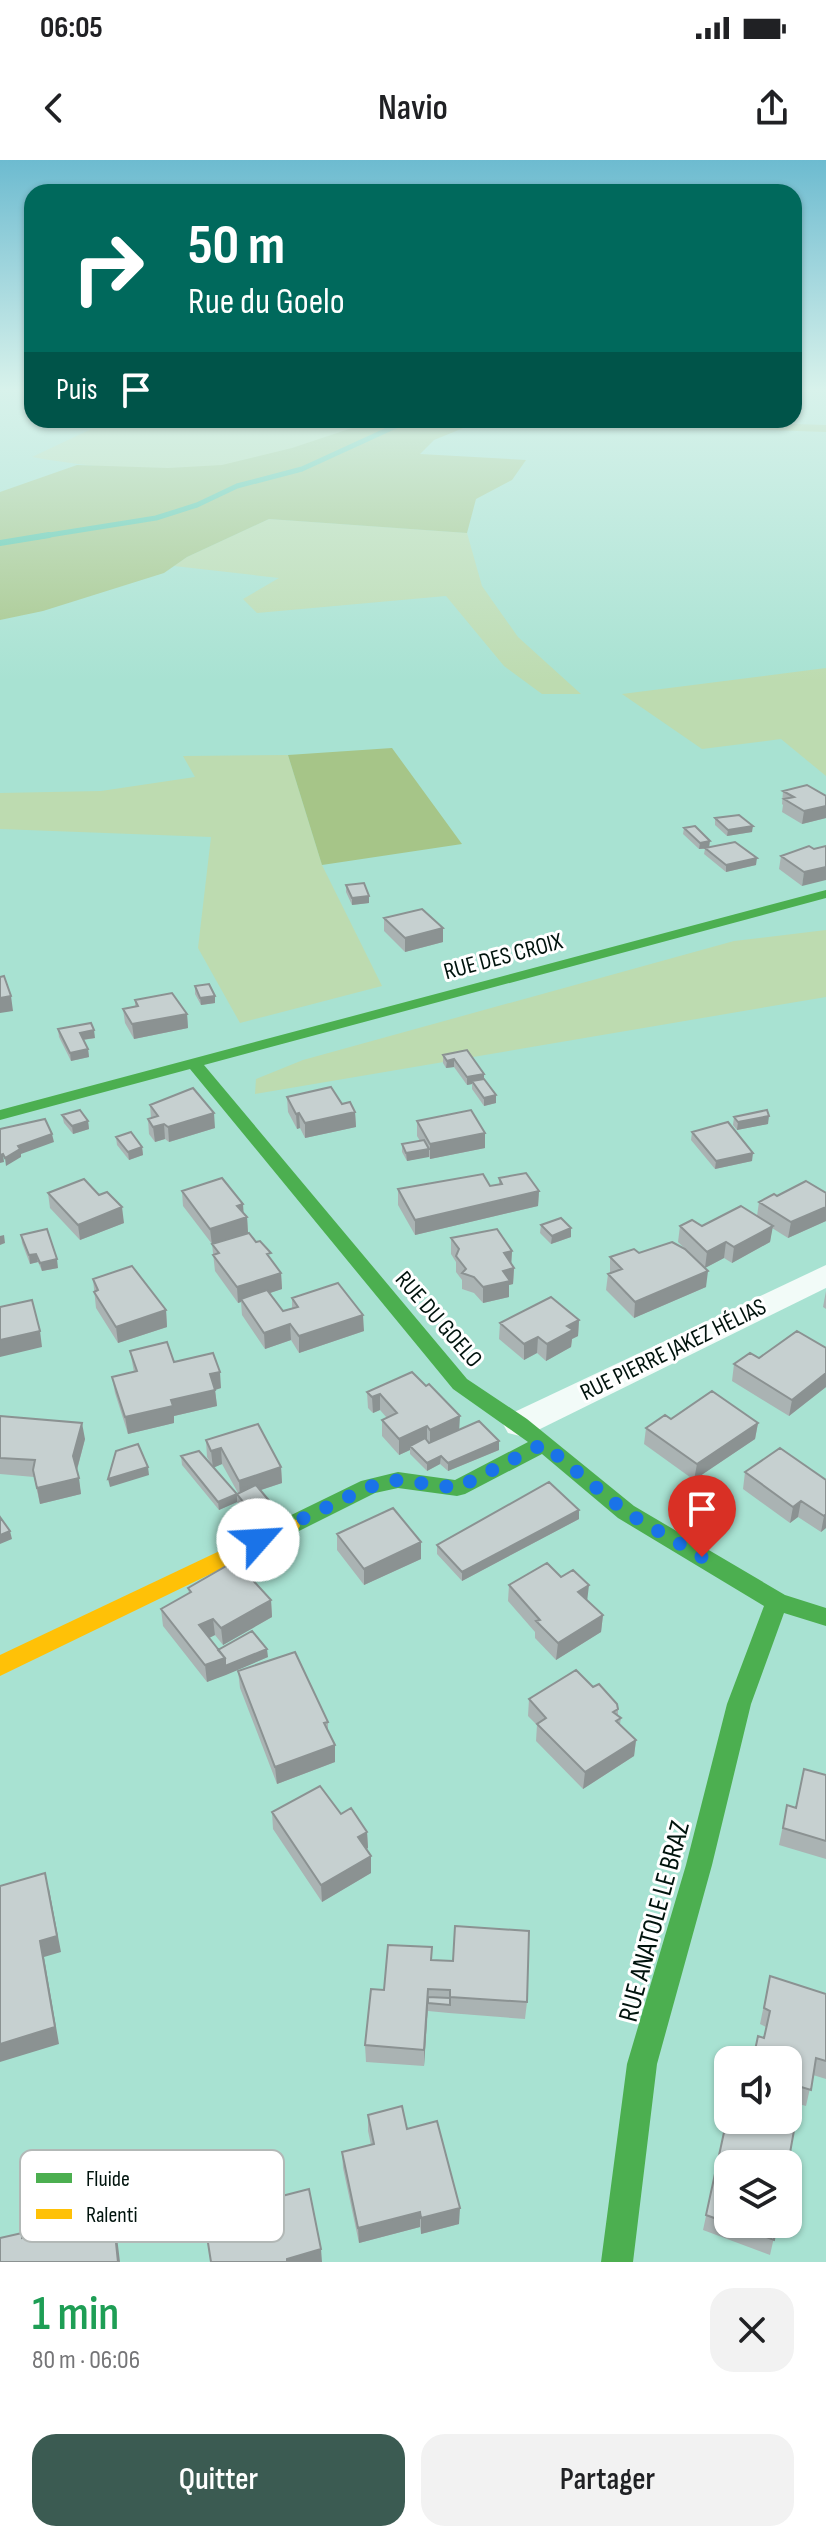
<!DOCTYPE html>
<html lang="fr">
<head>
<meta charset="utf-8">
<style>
	:root { --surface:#fff; --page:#f2f2f2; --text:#202124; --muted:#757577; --accent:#3b5b52 }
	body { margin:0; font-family:"Sofia Sans Condensed",sans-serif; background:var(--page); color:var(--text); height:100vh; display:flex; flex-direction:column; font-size:30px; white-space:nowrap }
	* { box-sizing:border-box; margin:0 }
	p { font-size:26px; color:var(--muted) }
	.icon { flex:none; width:44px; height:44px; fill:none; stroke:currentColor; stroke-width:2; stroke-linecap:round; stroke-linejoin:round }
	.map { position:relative; height:2102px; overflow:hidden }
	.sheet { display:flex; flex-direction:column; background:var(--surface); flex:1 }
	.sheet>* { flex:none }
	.top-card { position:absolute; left:24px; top:24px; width:778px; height:244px; border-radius:24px; box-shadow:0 2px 6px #0004; background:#00695c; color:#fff; overflow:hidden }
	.tools { position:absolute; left:714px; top:1886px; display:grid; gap:16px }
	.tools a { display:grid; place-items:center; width:88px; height:88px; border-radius:16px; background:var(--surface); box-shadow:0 2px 6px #0004; font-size:40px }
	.pin { position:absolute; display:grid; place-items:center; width:68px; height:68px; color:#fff; margin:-82px -34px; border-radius:50% 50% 50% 0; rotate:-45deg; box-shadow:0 0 8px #0007 }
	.pin .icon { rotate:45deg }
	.me { position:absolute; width:88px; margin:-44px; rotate:64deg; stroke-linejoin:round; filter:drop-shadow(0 0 6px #0008) }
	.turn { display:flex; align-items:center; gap:28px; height:168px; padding:0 32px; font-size:36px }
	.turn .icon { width:104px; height:104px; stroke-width:2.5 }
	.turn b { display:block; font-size:56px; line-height:68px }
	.then { display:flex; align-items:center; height:76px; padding:0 32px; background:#0003; gap:16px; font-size:30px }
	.round { display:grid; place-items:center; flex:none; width:84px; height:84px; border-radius:24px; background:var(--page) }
	.head { display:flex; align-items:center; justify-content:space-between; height:136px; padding:0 32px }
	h1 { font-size:48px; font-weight:600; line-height:60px; color:#1e9e55 }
	.button { display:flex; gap:16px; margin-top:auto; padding:16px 32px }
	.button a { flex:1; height:92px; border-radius:24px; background:var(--accent); color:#fff; font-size:32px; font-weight:600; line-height:92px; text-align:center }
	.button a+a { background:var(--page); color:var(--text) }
	.status { display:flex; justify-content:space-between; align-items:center; height:56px; padding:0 40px; background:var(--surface); direction:ltr }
	.status svg { height:22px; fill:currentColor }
	header { display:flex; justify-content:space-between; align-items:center; height:104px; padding:0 32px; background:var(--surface); font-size:36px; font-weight:600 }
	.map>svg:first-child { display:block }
	.green { fill:#bddbb0 }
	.forest { fill:#a6c588 }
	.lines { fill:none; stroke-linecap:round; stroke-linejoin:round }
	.stream-far1 { stroke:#56c5ab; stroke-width:5 }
	.stream { stroke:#56c5ab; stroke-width:6 }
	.street { fill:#f2fbf8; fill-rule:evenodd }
	.fast { fill:#4caf50; fill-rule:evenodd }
	.slow { fill:#ffc107; fill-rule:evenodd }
	.wall { fill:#aab3b3; fill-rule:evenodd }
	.shaded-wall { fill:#8b9292 }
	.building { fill:#c6d0d0; stroke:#8b9292; stroke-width:2 }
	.route { stroke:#1a73e8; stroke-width:14; stroke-dasharray:0 25.2 }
	.labels { text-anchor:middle; stroke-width:6; stroke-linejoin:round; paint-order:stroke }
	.street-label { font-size:24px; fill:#00130d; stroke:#fff }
	.near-street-label { font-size:28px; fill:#00130d; stroke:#fff }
	.key { fill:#fff; stroke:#b2b8b6; stroke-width:2 }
	.key-label { font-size:22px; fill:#00130d }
</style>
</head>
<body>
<div class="status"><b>06:05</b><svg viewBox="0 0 49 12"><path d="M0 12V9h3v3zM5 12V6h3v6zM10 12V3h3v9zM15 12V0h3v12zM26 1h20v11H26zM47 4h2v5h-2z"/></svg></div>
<header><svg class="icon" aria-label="back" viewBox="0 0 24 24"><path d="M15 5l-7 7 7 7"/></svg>Navio<svg class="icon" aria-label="share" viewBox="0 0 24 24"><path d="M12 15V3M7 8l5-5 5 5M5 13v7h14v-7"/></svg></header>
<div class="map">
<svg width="826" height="2102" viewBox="0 0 826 2102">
	<rect width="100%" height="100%" fill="#a8e2d2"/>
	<path class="green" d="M157,260h82l67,5 10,-5h51l-6,5c-45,15 -93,35 -141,41 -61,7 -127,2 -188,-9l72,-34z
		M269,359l198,14 15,53 36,51 63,57h-39l-38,-28 -58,-70 -189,17 -14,-14 36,-21 -105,-12 13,-9z
		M826,508v108l-45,-37 -79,10 -80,-55z
		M288,595l34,110 60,121 -142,37 -42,-75 13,-111 -211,-8v-36l101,-2 94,-14 -12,-21z
		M826,770v67l-571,97 1,-15 47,-19 431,-119z"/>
	<path class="forest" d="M367,260h116l-49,20 -14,14 106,6 -14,20 -36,19 -9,34 -198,-14 -82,38 -23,16 -121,38 -43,9v-128l77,-27 91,3 54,-3 70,-17 69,-23z
		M488,260h173l165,5v7z
		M392,588l70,96 -140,21 -34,-110z"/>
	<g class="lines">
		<path class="stream-far1" d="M37,377l119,-19 41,-13 40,-19 65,-17 107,-49"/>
		<path class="stream" d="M0,383l49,-8"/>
		<path class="street" d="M826,1105v23l-294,145 -12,3 -12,-3 -5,-9 5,-9z"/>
		<path class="fast" d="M826,730v8l-622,167 263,314 60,40 107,87 151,89 41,13v18l-42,-13 -33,91 -39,161 -55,199 -24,198h-32l26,-198 59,-199 41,-161 37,-98 -146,-88 -76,-64 -77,40 -8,2 -59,-8 -23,5 -78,39 -8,2 -8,-2 -3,-6 3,-6 80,-39 37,-9 57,8 73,-38 -75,-53 -263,-320 -190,51v-10z"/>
		<path class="slow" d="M289,1358l8,2 3,6 -3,6 -297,144v-21z"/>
	</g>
	<path class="wall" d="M783,631l43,5v22l-24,6 -20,-12 1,-7 -1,-1z
		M715,658l37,14 -25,4 -12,-11z
		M684,668l25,19 47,18 -30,7 -22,-18 1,-5h-6l-16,-15z
		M809,686l-7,40 -23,-17 2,-13z
		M346,725l23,18 -17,2 -6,-13z
		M384,758l59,10v14l-38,10 -21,-21z
		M195,826l20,17 -14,2 -6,-11z
		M135,840l52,14 1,14 -54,11 -9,-16 -2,-14 12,-3z
		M58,869l37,9 -12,2 5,9 1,8 -18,4 -12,-24z
		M467,890l17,29 12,16v8l-12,3 -12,-17v-5l-5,1 -13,-18 -8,1 -3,-5v-8z
		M287,937l55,7 13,8 1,15 -51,11 -5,-10 -3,1 -9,-17z
		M150,945l65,23 -46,14 -4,-3 -10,3 -6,-8 -1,-15 3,-1z
		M62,955l26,6 1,8 -16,5 -9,-11z
		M734,957l34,7 -31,6 -4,-5z
		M417,961l68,12v15l-55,11 -1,-3 -22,5 -5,-9v-8l18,-3 -3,-5z
		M692,972l60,29 -37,8 -24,-29z
		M116,977l26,10 1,8 -14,5 -12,-15z
		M499,1018l40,13 -1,15 -123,29 -17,-30v-16l92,-3 9,-2z
		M182,1031l61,22 4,4 1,16 33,40 1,16 -12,4 13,18 9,-3v-10l72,33 -65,22 -8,-13 -26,9 -23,-34 -1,-13 -3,1 -23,-32 -3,-27 -29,-38z
		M48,1033l76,30 -44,17 -30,-32z
		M826,1033v28l-38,17 -16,-10 -2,14 -38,21 -8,-5 -19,10 -27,-26 2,-16h22l55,-10 2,-14 18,-6z
		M541,1065l30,3v9l-20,7 -11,-11z
		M21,1075l37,33 -16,3 -4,-9 -8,2 -8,-21z
		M451,1078l61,13 -1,14 3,3 -1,16 -4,1v12l-26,6 -9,-10 -12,-4v-9l-6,-8v-10l-5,-8z
		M639,1093l67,34 -72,31 -28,-28 2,-16h2v-17z
		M93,1119l73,31 1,17 -49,16 -22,-35z
		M826,1131v18l-3,-2z
		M579,1160l-1,16 -6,3 -1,8 -25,14 -9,-8 -13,7 -25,-21 1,-16z
		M826,1188v39l-37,29 -57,-35 2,-17 25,-6z
		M130,1191l44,11 47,26 -6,2 2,16 -43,10v7l-46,11 -13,-41 -3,-16 22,-5z
		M412,1212l47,57 40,12v9l-51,21 -8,-7 -13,7 -17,-17v-4l-11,5 -17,-19v-16l5,-2 -7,-8 -7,3 -5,-5 -1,-16z
		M0,1256l85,23 -8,31 4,24 -41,10 -6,-27 -34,-3z
		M671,1259l87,4 -3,16 -61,41 -50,-36 2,-16z
		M206,1280l75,27 1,16 -21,7 15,28 -19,8 -20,-24 -18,8 -37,-45 -1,-9 30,8 -4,-7zM222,1304l16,29 -1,1 -23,-27z
		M745,1312l81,8v48l-5,4 -23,-15 -8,6 -47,-34z
		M579,1350v9l-117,62 -25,-27v-9z
		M337,1374l84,8v17l-57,26 -27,-35z
		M561,1417l42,38 -2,17 -45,28 -21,-22v-6l-27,-31 1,-16z
		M188,1428l83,12 1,17 -49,28 -8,-10 -6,3 9,12 50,7 -61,25 -44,-56 -2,-17 28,-16z
		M238,1511l90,51v9l7,31 -58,22 -37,-96z
		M593,1527l25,22v7l3,2 -1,6 16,16 -2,16 -51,33 -47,-48 1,-16 -9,-9 1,-17z
		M826,1615v84l-47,-14 8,-40 9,3z
		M272,1652l69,2 26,18 1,16 -2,1 5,24 -49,29 -49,-73z
		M432,1800l95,42 -2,17 -76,-6 -21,-2v-1l-4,56 -58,-4 -1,-17 19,-55z
		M770,1816l56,18v85l-13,-4 -7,31 -7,-2 -11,60h-60v60h49l-7,31 -67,-25 25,-116v6h60v-60h-36l6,-24 6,2 2,-11 -6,-3z
		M368,1955l39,14 52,95 -38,10 -1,-7 -61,16 -16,-75 -1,-16 29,-7 -3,-14z"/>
	<path class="shaded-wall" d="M826,646v12l-24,6 2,-13z
		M753,666l-1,6 -25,4 1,-6z
		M710,681l-1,7 -10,1 1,-6z
		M757,698l-1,7 -30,7v-7z
		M826,707v13l-24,6 2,-14z
		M369,736v7l-17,2v-7z
		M443,768v14l-38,10v-14z
		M11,836l2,15 -13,2v-15z
		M215,836v7l-14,2 -1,-7z
		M187,854l1,14 -54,11 -2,-15z
		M94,870l1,8 -14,2 -1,-7z
		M88,889l1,8 -18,4 -1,-8z
		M454,899v8l-8,1 1,-7z
		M484,914v8l-12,-1v3l-5,1v-8z
		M496,935v8l-12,3v-8z
		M355,952l1,15 -51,11v-15z
		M214,953l1,15 -46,14 -1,-15z
		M299,953l1,15 -3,1 -1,-15z
		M769,956l-1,8 -31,6 1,-8z
		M88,961l1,8 -16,5 -1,-8z
		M164,964l1,15 -10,3 -2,-15z
		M485,973v15l-55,11v-15z
		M52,974l2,8 -33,12v3l-15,9 -1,-8 13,-12z
		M142,987l1,8 -14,5 -1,-8z
		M429,989v8l-22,4 -1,-8z
		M753,993l-1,8 -37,8 1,-8z
		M3,994l1,8 -4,1v-8z
		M539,1031l-1,15 -123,29v-15z
		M243,1044l1,14 3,-1 1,16 -36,12 -2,-16 27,-23z
		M122,1047l2,16 -44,17 -2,-15z
		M826,1047v14l-38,17 3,-16z
		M773,1066l-3,16 -38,21 2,-16z
		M571,1068v9l-20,7 1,-8z
		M4,1075l1,8 -5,2v-9z
		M726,1082l-2,16 -19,10 2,-16z
		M512,1091l-1,16 -7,-14z
		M36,1094l2,8 -8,2 -1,-9z
		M57,1099l1,9 -16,3 -2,-8z
		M514,1108l-1,16 -4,1v12l-26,6v-16l20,-16z
		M708,1111l-2,16 -72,31 1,-16z
		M281,1113l1,16 -39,13 -2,-3v3l-3,1 -1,-16z
		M166,1150l1,17 -49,16 -2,-16z
		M363,1155l1,16 -65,22v-17z
		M579,1160l-1,16 -6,3 -1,8 -25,14 1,-17 20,-18z
		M290,1164l1,16 -26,9 -1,-16z
		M40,1171l2,16 -42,10v-17z
		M538,1177l-1,16 -13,7v-16z
		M220,1212l1,16 -6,2 2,16 -43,10v7l-46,11 -3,-17 46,-17 39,-26z
		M826,1213v14l-37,29 3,-16z
		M380,1234v16l-7,3 -1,-16z
		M460,1256l-1,17 -29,13v-16z
		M82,1263l3,16 -9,34 -3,-17z
		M758,1263l-3,16 -61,41 3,-16z
		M427,1266v17l-17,3v4l-11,5v-16z
		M499,1281v9l-51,21v-8z
		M221,1288l1,16 -9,4 -2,-17z
		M441,1296l-1,8 -13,7v-8z
		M148,1307l1,8 -39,12 -2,-8z
		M281,1307l1,16 -42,14 -1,-16z
		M79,1318l2,16 -41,10 -3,-16z
		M237,1334v8l-18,8 -1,-8z
		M801,1341l-3,16 -8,6 3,-16z
		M276,1349v9l-19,8 -1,-8z
		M579,1350v9l-117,62v-9z
		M826,1354v14l-5,4 3,-16z
		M10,1371l2,8 -12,5v-9z
		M421,1382v17l-57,26v-16z
		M589,1425l-2,17 -9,-10z
		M271,1440l1,17 -49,28 -2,-17z
		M603,1455l-2,17 -45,28 2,-17z
		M213,1459l2,16 -14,7 -2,-17z
		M267,1489l1,8 -42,18 -1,-9z
		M225,1498l1,17 -19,7 -2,-17z
		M636,1580l-2,16 -51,33 2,-17z
		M335,1585v17l-58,22 -2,-17z
		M367,1672l1,16 -10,6v-17z
		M371,1696v17l-49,29 -1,-17z
		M49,1729l12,63 -17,5 15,87 -59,18v-18l40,-103z
		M428,1829v14l-4,63v-16z
		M460,2048l-1,16 -38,10v-16z
		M420,2052v15l-61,16 -1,-15z
		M113,2054l3,15 4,33h-2z
		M321,2089l1,13h-35v-3z"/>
	<path class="building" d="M807,625l19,11v10l-22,5 -20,-12 10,-2 -11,-6z
		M739,655l14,11 -25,4 -13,-12z
		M695,666l15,15 -10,2 -16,-15z
		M735,682l22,16 -31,7 -21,-17z
		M809,686l5,3 12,-3v21l-22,5 -23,-16z
		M364,723l5,13 -17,2 -6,-13z
		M422,749l21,19 -38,10 -21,-20z
		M4,816l7,20 -11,2v-21z
		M209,824l6,12 -15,2 -5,-12z
		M172,833l15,21 -55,10 -9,-15 15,-3 -3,-6z
		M91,863l3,7 -14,3 8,16 -18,4 -12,-24z
		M467,890l17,24 -17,3 -13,-18 -7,2 -4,-6z
		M484,919l12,16 -12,3 -12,-17z
		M331,927l11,17 8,-2 5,10 -50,11 -6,-10 -3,1 -9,-17z
		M193,928l21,25 -46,14 -4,-3 -11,3 -5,-8 10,-3 -8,-11z
		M80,950l8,11 -16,5 -10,-11z
		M471,950l14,23 -55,11 -13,-23z
		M767,950l2,6 -31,6 -4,-5z
		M45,959l7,15 -34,12 2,3 -15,9 -2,-4 -3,1v-26z
		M728,962l25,31 -37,8 -24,-29z
		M131,972l11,15 -14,5 -12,-15z
		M424,980l5,9 -23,4 -4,-9z
		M526,1013l13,18 -124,29 -17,-31 85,-15 7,12 12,-2 -3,-6z
		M222,1018l21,26 -6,2 10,11 -37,12 -28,-38z
		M84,1019l15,16 8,-3 15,15 -44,18 -30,-32z
		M806,1021l20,12v14l-35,15 -32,-20 15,-8 3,2z
		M741,1046l32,20 -39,21 -8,-5 -19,10 -27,-26 12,-6 10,6z
		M561,1058l10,10 -19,8 -11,-11z
		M47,1069l10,30 -17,4 -4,-9 -7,1 -8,-20z
		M497,1069l15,22 -8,2 10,15 -11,3 7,10 -27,6 -9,-10 -12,-4 4,-4 -10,-13 3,-7 -8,-11z
		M249,1073l7,9 4,-1 11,12 -4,1 14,19 -44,14 -24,-32 6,-2 -7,-9z
		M672,1082l13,7 23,22 -73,31 -27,-28 14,-5 -12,-12 24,-8 5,4z
		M132,1106l34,44 -50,17 -22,-35 4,-2 -5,-11z
		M338,1123l25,32 -64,21 -9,-12 -26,9 -23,-34 26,-9 16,21 15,-4 -6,-9z
		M551,1137l28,23 -12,6 6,4 -26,14 -9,-7 -14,7 -24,-21z
		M32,1140l8,31 -40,9v-33z
		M797,1171l29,17v25l-34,27 -58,-36 16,-11 9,5z
		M167,1182l7,20 39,-9 7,19 -10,2 5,16 -44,10 2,6 -48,11 -13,-40 25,-6 -7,-20z
		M412,1212l14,14 3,-2 31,32 -30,14 -3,-4 -28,13 -17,-19 15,-7 -17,-19 -8,3 -5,-5z
		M712,1231l46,32 -61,41 -51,-36 19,-13 6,4z
		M0,1256l82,7 -9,33 6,22 -42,10 -4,-18 2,-10 -35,-2z
		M479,1261l20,20 -51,22 -7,-7 -14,7 -17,-17 15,-8 4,5z
		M258,1264l23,43 -42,14 -18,-33 -10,3 -5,-11z
		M138,1284l10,23 -40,12 8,-28z
		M780,1288l46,32v34l-2,2 -23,-15 -8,6 -48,-35z
		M199,1291l38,43 -19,8 -37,-46z
		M549,1322l30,28 -117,62 -25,-27z
		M256,1325l20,24 -20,9 -19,-24z
		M393,1348l28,34 -57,27 -27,-35z
		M0,1357l10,14 -10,4z
		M235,1401l36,39 -50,28 -8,-9 -14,6 26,33 -20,7 -44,-56 30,-17 -3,-4z
		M547,1403l14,14 12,-7 16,15 -11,7 25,23 -45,28 -22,-22 4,-1 -31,-35z
		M252,1471l15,18 -42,17v-8l-7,-8z
		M295,1492l33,70 -4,1 11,22 -60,22 -37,-96z
		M576,1510l17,17 6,-3 18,20 1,5 -5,3 8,6 -5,3 20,19 -51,32 -48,-48 9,-6 -17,-19z
		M804,1609l22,6v66l-43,-13 4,-23 9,3z
		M320,1626l21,28 10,-6 16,24 -9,5 13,19 -50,29 -49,-73z
		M45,1713l12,63 -17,5 15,86 -55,17v-158z
		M455,1766l74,5 -2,71 -77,-5v-7l-22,-1 -4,61 -59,-5 6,-56 13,1 4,-45 44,2 -1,13 22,1z
		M770,1816l56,18v67l-10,-3 -5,32 -23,-7v-23h-35l5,-24 6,2 6,-27 -6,-3z
		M428,1837l22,1v7l-22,-2z
		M788,1932l12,5 -12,67h-60v59l-22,-8 22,-101v6h60z
		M402,1946l5,23 30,-8 23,87 -39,10 -1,-6 -62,16 -16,-76 32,-8 -6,-29z
		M275,2026l3,11 31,-8 12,60 -34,10v3h-76l-9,-57z
		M113,2054l5,48h-118v-24l22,-5v5z
		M731,2064h46l-3,16z"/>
	<linearGradient id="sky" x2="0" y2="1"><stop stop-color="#6dbbd0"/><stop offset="0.44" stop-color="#d8f2eb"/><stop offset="1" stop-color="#d8f2eb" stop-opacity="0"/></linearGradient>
	<rect width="826" height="521" fill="url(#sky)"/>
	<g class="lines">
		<path class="route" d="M258,1380l111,-53 29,-7 59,8 86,-44 83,68 76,45"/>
	</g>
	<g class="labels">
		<g class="street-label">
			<text transform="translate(503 796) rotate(-15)" y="8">RUE DES CROIX</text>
			<text transform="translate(439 1159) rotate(49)" y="8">RUE DU GOELO</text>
			<text transform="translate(673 1189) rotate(-26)" y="8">RUE PIERRE JAKEZ HÉLIAS</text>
		</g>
		<g class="near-street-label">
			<text transform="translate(653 1761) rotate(-75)" y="10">RUE ANATOLE LE BRAZ</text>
		</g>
	</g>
	<rect x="20" y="1990" width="264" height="92" rx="12" class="key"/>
	<rect x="36" y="2013" width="36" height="10" fill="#4caf50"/>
	<rect x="36" y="2049" width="36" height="10" fill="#ffc107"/>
	<g class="key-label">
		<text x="86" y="2026">Fluide</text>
		<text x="86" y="2062">Ralenti</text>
	</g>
</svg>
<div class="tools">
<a><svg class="icon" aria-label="sound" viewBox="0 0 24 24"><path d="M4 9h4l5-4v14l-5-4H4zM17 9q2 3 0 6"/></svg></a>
<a><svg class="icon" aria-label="layers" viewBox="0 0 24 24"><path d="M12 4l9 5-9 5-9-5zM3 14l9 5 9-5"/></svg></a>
</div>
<div class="pin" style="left:702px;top:1397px;background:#d93025"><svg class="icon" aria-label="arrive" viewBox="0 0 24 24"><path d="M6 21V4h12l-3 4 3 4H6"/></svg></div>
<svg class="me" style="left:258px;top:1380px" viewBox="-20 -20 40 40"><circle r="19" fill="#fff"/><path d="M0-13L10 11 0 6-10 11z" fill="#1a73e8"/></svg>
<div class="top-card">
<div class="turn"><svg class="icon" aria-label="right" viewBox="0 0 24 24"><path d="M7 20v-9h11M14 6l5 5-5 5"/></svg><div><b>50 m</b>Rue du Goelo</div></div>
<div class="then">Puis<svg class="icon" aria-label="arrive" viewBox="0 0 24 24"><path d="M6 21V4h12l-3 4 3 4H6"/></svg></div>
</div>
</div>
<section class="sheet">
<div class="head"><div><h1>1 min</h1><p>80 m · 06:06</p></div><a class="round"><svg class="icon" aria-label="close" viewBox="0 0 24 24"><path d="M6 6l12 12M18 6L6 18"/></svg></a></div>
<div class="button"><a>Quitter</a><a>Partager</a></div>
</section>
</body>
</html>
